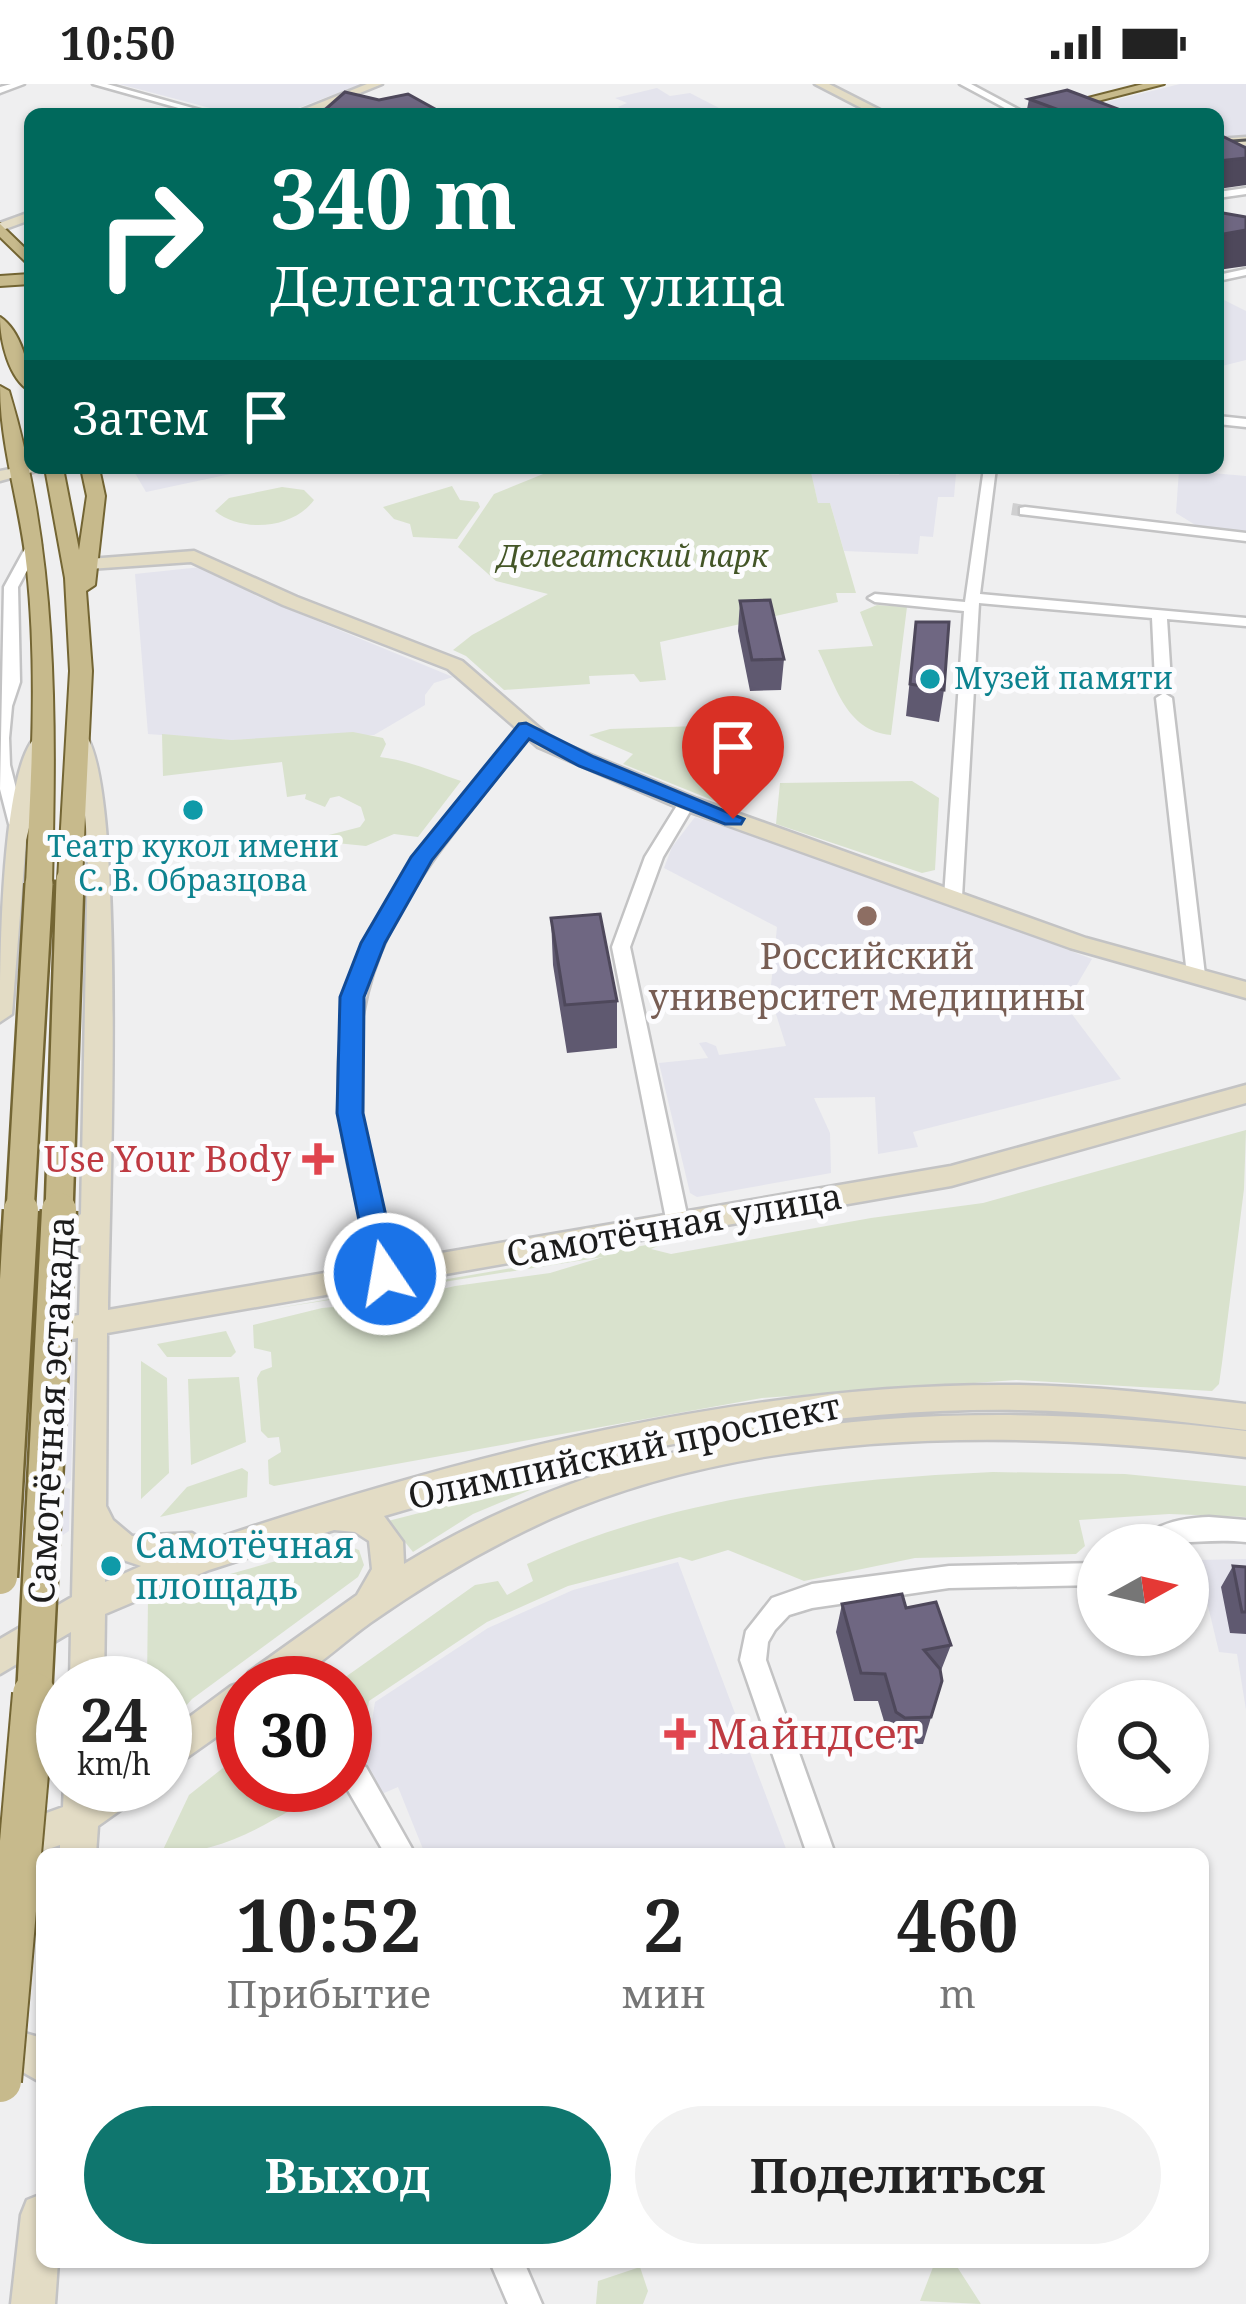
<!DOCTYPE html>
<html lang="ru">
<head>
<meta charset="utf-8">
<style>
	:root { --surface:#fff; --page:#f2f2f2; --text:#222; --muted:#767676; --accent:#0f766e }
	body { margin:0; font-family:"Noto Serif",serif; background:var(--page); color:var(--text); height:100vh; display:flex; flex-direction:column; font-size:45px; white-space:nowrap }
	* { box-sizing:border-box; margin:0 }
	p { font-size:39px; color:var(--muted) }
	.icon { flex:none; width:66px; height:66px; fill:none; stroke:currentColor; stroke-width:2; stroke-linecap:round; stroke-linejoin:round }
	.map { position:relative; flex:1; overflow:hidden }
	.drawer { position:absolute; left:36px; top:1764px; width:1173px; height:420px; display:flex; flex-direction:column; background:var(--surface); border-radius:18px; box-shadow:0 3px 9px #0004 }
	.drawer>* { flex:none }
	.top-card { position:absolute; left:24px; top:24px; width:1200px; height:366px; border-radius:18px; box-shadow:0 3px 9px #0004; background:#00695c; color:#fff; overflow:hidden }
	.needle { width:78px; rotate:82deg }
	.fabs { position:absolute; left:1077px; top:1440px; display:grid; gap:24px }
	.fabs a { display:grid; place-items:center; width:132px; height:132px; border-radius:50%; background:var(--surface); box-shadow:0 3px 9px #0004; font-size:60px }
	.speed { position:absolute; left:36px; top:1572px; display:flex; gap:24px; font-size:60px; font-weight:700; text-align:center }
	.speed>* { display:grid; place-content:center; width:156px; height:156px; border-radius:50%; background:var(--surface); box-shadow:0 3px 9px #0004; line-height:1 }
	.speed small { font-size:30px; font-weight:400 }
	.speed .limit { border:18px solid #d22; background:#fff; color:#111 }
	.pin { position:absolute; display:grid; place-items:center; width:102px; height:102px; color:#fff; margin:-123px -51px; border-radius:50% 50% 50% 0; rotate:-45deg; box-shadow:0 0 12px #0007 }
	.pin .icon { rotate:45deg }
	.me { position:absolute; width:132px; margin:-66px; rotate:348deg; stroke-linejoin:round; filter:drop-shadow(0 0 9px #0008) }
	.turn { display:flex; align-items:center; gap:42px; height:252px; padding:0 48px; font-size:54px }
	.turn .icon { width:156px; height:156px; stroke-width:2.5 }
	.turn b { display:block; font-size:84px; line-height:102px }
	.then { display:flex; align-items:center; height:114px; padding:0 48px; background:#0003; gap:24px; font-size:45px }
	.eta { display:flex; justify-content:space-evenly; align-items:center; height:204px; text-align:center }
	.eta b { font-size:72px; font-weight:700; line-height:84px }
	.cta { display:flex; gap:24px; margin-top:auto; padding:24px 48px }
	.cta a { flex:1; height:138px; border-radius:72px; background:var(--accent); color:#fff; font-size:48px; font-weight:700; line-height:138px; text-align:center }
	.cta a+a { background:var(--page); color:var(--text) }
	.status { display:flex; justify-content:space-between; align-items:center; height:84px; padding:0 60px; background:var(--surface); direction:ltr }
	.status svg { height:33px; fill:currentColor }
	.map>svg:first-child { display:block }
	.built { fill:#e4e4ed }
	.green { fill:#d9e2cd }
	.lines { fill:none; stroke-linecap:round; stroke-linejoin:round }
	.street-tunnel { stroke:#cfcfd0; stroke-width:12; stroke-dasharray:12 6; stroke-linecap:butt }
	.street-casing { stroke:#c3c3c4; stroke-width:5 }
	.secondary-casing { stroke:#c3c3c4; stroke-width:5 }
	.primary-casing { stroke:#736533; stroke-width:4 }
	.street { fill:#fff; fill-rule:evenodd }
	.secondary { fill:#e3dcc5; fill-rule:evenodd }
	.primary { fill:#c7ba8c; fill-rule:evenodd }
	.tram { stroke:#575757; stroke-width:3 }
	.primary-bridge-far2-casing { stroke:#736533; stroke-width:32; stroke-linecap:butt }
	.primary-bridge-far1-casing { stroke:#736533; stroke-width:39; stroke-linecap:butt }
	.primary-bridge-casing { stroke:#736533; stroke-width:46; stroke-linecap:butt }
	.primary-bridge-far2 { stroke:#c7ba8c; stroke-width:27 }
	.primary-bridge-far1 { stroke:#c7ba8c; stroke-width:34 }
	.primary-bridge { stroke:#c7ba8c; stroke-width:42 }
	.wall { fill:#5f5970 }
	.shaded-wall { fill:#4e485b }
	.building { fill:#6f6782; stroke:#4e485b; stroke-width:3 }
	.route { fill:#1a73e8; stroke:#114b97; stroke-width:3 }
	.culture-dot { fill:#0f9aa8; stroke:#fcfcfe; stroke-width:4.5 }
	.education-dot { fill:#8d6e63; stroke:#fcfcfe; stroke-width:4.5 }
	.health-dot { fill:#e0444e; stroke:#fcfcfe; stroke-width:4.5 }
	.labels { text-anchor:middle; stroke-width:10; stroke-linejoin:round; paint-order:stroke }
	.far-park-label { font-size:30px; font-style:italic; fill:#435527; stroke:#fcfcfe }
	.far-culture-label { font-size:30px; fill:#0d838f; stroke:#fcfcfe; text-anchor:start }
	.education-label { font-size:36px; fill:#785e54; stroke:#fcfcfe }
	.health-label { font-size:36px; fill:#be3a42; stroke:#fcfcfe; text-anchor:end }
	.street-label { font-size:36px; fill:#1c1c1c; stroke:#fcfcfe }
	.culture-label { font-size:36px; fill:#0d838f; stroke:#fcfcfe; text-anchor:start }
	.near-health-label { font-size:42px; fill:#be3a42; stroke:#fcfcfe; text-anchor:start }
</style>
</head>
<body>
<div class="status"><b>10:50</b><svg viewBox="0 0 49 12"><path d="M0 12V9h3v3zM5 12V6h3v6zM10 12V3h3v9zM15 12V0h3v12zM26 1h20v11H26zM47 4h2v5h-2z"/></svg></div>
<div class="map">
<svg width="1246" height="2220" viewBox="0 0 1246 2220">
	<rect width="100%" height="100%" fill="#efeff0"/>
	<path class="built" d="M119,0h243l-80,30h-49z
		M1180,0h66v53l-28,3v-26h-160z
		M657,4l13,8 20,-3 29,15 -37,6h-54l-10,-7 9,-4 -12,-5z
		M1218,213l28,14v49l-28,7z
		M132,384h126l-112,24z
		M900,386l56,4 -2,23h-16l-5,40 -13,-1 -2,18 -74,-3 -14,-48h-12l-7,-29 88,1z
		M1179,386l67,6v55l-49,-5 -21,-13z
		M201,483l58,30 194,80 -19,6 -9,12v10l-51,30 -142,5 -84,-6 -13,-160z
		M695,733l214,72 183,70 -27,46 56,74 -208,53 5,15 -40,7 -3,-57 -61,1 16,35 1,40 -134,24 -7,-4 -31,-130 49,-5 -9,-15 7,-1 10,4 3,9 67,-9 -16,-51 7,-68 -113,-59 8,-21z
		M69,1273l5,7 -3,116 -7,7 6,2 -1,42 -69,45 16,-212z
		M1246,1475v151l-9,-56 -18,-2 -22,-92z
		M678,1478l110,292h-363l-27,-67 -21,9 -12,-30 10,-64 113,-74 85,-38z"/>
	<path class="green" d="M558,384h252l8,35h12l26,90h-20l2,9 -178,40 6,38 -26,2 -6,-8 -45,2 1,8 -86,6 -38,-34 -13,-6 19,-15 76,-41 -52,-13 -38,-34 36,-53z
		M452,402l8,14 18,2 2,5 -23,32 -44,-2 -3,-13 -16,-5 -11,-12z
		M282,403l22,3 10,10c-21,29 -72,33 -99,11l14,-13z
		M877,521l30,2 -16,128c-45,-4 -55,-49 -73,-85l55,-4 -13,-34z
		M755,640l4,3 -3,16 -11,1 -10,34 7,2 -10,28 -109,-44 10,-10 -44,-19 21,-6z
		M353,648l30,6 3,6 -6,13c28,3 54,15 81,24l-43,56 -24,-3 -28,12 -40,-4 -1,-6 35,-9 5,-7 -4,-13 -22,-11 -9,2 -5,9 -20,-8 1,-5 -19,3 -5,-35 -119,14 -1,-42 70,6z
		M912,697l27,17 -4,72 -13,3 -146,-49 4,-41z
		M1246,1046l-2,59 -22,174 -3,21 -7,7 -196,-11 -254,18 -488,88 -5,-2 -1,-24 13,-8 -2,-15 -11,1 -7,-7 -4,-53 4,-7 11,-4 -1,-15 -17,-4 -1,-23 69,-17 59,-5 74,-17 95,-13 53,-16 -331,52 398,-68 -19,8 20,5 200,-36 112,-15z
		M226,1247l10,21 -5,5h-64l-10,-13z
		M141,1277l26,17 2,95 -28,26z
		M239,1293l7,65 -55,23 -3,-86z
		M242,1384l6,4 -1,25 -87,20 27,-30z
		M993,1388l132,2 121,12v31l-77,-3 -90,6 6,26 -9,8 -161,4 -111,23 -76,-31 -36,11 -12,-4 -112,29 -81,36 -118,79 -9,58 -15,11v-87h-8l138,-98 23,-4 9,14 26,-14 -6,-17c145,-67 308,-85 466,-92z
		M563,1392l-90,38 -60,38 -25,-31z
		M340,1459l19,7 5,15 -6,12 -166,122 -27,31v-47h-18l1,-86z
		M243,1668v33h87c-54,34 -103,69 -169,69l28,-59z
		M935,2178h19l27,42 -61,-3z
		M640,2183l8,24 -5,13h-47l2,-23z"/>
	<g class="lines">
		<path class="street-tunnel" d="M1012,425l13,2"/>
		<g class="street-casing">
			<path id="street" d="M11,0h13l-24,9v-6z
				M93,0h14l107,30h-14z
				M960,0h11l56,30h-11z
				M1246,104v6l-28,4v-6z
				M1246,185v6l-28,6v-6z
				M1218,332l28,3v8l-28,-3z
				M984,384h12l-16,126 266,24v8l-79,-7 4,62 -8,5 -8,-5 -3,-63 -173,-15 -17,294 -9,6 -9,-6 20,-286 -89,-9 -7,-4 7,-4 90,8z
				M1025,423l221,26v8l-226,-27v-6z
				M34,457l7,4 -23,42 2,95 -8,24 -3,32 1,27 15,59 -8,5 -8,-5 -9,-35 4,-202 23,-42z
				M1164,609l8,5 33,277 -9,6 -9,-6 -31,-277z
				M526,640l8,5c-95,128 -191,208 -174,382 5,55 25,109 36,163l-3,6h-16l-3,-6c-11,-54 -29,-107 -34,-162 -15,-170 82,-263 180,-386z
				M687,714l8,5 -32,54 -33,90 59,277 -3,6h-16l-3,-6 -55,-277 33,-90 36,-58z
				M1209,1433l37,3v22c-37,-4 -71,3 -108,3 14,-22 45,-27 71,-28z
				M1098,1479v22l-149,3 -137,20 -23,7 -14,15 -7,12 -2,18 69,194h-28l-67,-194 6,-29 26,-33 40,-14 137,-18z
				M356,1680l10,3 49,87h-30l-39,-67v-20z
				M490,2178h34l18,42h-34z"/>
		</g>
		<g class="secondary-casing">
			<path id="secondary" d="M367,0h15l-74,30h-16z
				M815,0h14l59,30h-15z
				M1246,53v8l-28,2v-8z
				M30,128v8l-30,11v-8z
				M30,381l17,3 -47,13v-10z
				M194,467l103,46 165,64 90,78 143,59 391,140 160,44v16l-176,-50 -391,-140 -141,-61 -90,-78 -165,-64 -92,-43 -102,7 -9,-5 9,-5z
				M79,645c51,20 29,508 29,581l843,-144 295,-81v18l-295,83 -844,147 -1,173 7,14 19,16 60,-3 14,9c259,-87 538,-160 813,-157 76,1 151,10 227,19v26c-76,-10 -150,-19 -227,-20 -215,-3 -430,46 -635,106l19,26 1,22c252,-154 556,-168 842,-133v26c-223,-28 -485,-31 -694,61 -64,29 -125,65 -182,105 -20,14 -62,52 -81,60 -12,4 -33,0 -46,0v35l-78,55v-38l66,-49 14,-5 4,-9 108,-77 15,-26 -3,-28 -14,-9 -21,-2 -125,40 -104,44 -1,69h-34l1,-51 -71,42v-35l72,-42 6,-259 -78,14v-24l79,-13 2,-71c-27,10 -52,15 -81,10v-22c30,6 58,3 81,-18l7,-363 -6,-72 -13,-44zM105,1470l36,12 -36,16z
				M41,649l10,6 -25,101 -14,174 -12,8c0,-49 0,-270 41,-289z
				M64,1701h80l-5,12 -41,29 -2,28h-36v-9l-52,18 -8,-3v-30l63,-23z
				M0,1942l42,12v45l-23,-13 -19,-4z
				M42,2110v68h16l-3,42h-44l10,-89 6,-15z"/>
		</g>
		<g class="primary-casing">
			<path id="primary" d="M1143,0h21l-117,30h-22z
				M0,140l30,29v13l-30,-29z
				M30,190v10l-30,2v-10z
				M0,233c21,14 30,50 30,74 -21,-12 -30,-50 -30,-74z
				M0,302l9,5c49,162 47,325 43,493l-13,8 -13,-8c5,-105 12,-211 1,-315 -6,-61 -27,-122 -27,-183z
				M45,384h18l16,82 8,-54 -6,-28h18l6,28 -10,89 -9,6 6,80 -10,209 -12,8 -12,-8 12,-209 -5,-93z"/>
		</g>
		<use href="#street" class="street"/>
		<use href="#secondary" class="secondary"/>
		<use href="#primary" class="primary"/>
		<path class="tram" d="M1218,58l28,-2"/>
		<g class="primary-bridge-far2-casing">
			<path id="primary-bridge-far2" d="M20,1129l19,-329
				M59,1129l11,-333"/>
		</g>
		<g class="primary-bridge-far1-casing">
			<path id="primary-bridge-far1" d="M0,1493l21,-367
				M34,1613l25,-487"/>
		</g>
		<g class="primary-bridge-casing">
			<path id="primary-bridge" d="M0,1997l34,-387"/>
		</g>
		<use href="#primary-bridge-far2" class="primary-bridge-far2"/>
		<use href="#primary-bridge-far1" class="primary-bridge-far1"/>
		<use href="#primary-bridge" class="primary-bridge"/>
	</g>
	<path class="wall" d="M1029,15l99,15h-102z
		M740,517l44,58 -3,31 -31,1 -12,-60z
		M916,538l28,68 -5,32 -33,-6z
		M551,834l66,83v47l-50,5 -14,-88z
		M1233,1482l13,1v67l-16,-1 -9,-46z
		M842,1520l64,4 45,37 -11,28 2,8 -19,63h-26l-8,-6 -11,-37h-24l-18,-69z"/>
	<path class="shaded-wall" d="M1246,74v27l-28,4v-28z
		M1246,146v36l-28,4v-35z"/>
	<path class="building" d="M1067,6l59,22 2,2h-81l12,-4 -30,-11z
		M345,8l34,8 29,-6 36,20h-124z
		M1218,50l28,14v10l-28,3z
		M1223,129l23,4v13l-28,5v-21z
		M770,516l14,59 -32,1 -12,-59z
		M916,538h33l-5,68 -34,-6z
		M600,830l17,87 -52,4 -14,-87z
		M1233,1482l13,1v45h-4z
		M902,1510l4,14 30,-6 15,43 -27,5 16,19 2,12 -11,36 -26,1 -9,-6 -11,-38 -24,-1 -19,-69z"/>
	<path class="route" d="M526,639l68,34 150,62 -3,5h-16l-146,-58 -50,-27 -97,121 -47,83 -21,54 -1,116 36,161 -4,8h-20l-5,-8 -33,-161 3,-116 21,-54 50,-86 108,-133z"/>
	<g class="culture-dot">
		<circle cx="930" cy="595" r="12"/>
		<circle cx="193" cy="726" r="12"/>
		<circle cx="111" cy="1482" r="12"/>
	</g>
	<circle class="education-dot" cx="867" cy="832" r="12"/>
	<g class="health-dot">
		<path d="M312 1057h12v12h12v12h-12v12h-12v-12h-12v-12h12z"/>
		<path d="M674 1632h12v12h12v12h-12v12h-12v-12h-12v-12h12z"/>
	</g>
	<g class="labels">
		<g class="far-park-label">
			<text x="633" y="483">Делегатский парк</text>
		</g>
		<g class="far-culture-label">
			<text x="954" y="605">Музей памяти</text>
			<text x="193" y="773" text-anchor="middle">Театр кукол имени<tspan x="193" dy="34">С. В. Образцова</tspan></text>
		</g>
		<g class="education-label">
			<text x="867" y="885">Российский<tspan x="867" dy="41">университет медицины</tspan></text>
		</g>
		<g class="health-label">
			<text x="291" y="1088">Use Your Body</text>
		</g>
		<g class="street-label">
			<text transform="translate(674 1141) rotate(-10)" y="13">Самотёчная улица</text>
			<text transform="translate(51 1326) rotate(-87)" y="13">Самотёчная эстакада</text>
			<text transform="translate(624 1367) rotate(-12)" y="13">Олимпийский проспект</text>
		</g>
		<g class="culture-label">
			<text x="135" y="1474">Самотёчная<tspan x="135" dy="41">площадь</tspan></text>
		</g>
		<g class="near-health-label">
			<text x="707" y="1665">Майндсет</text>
		</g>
	</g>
</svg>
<div class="fabs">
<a><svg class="needle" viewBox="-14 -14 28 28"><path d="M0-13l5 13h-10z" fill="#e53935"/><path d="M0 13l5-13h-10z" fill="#767676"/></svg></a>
<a><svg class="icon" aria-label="search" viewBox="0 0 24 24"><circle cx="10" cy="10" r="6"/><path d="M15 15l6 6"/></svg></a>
</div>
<div class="speed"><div>24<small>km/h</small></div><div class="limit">30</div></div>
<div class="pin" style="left:733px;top:735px;background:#d93025"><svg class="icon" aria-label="arrive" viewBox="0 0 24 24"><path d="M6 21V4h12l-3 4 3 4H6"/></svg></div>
<svg class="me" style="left:385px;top:1190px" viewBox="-20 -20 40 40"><circle r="17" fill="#1a73e8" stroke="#fff" stroke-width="3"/><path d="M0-11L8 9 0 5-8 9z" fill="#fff"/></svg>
<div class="top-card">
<div class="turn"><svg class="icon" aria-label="right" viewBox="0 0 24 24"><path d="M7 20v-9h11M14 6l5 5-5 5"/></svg><div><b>340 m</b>Делегатская улица</div></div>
<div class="then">Затем<svg class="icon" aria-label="arrive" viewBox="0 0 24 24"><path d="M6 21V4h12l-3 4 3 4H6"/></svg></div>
</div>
<section class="drawer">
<div class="eta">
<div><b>10:52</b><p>Прибытие</p></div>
<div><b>2</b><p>мин</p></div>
<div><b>460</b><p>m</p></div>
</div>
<div class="cta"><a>Выход</a><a>Поделиться</a></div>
</section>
</div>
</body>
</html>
